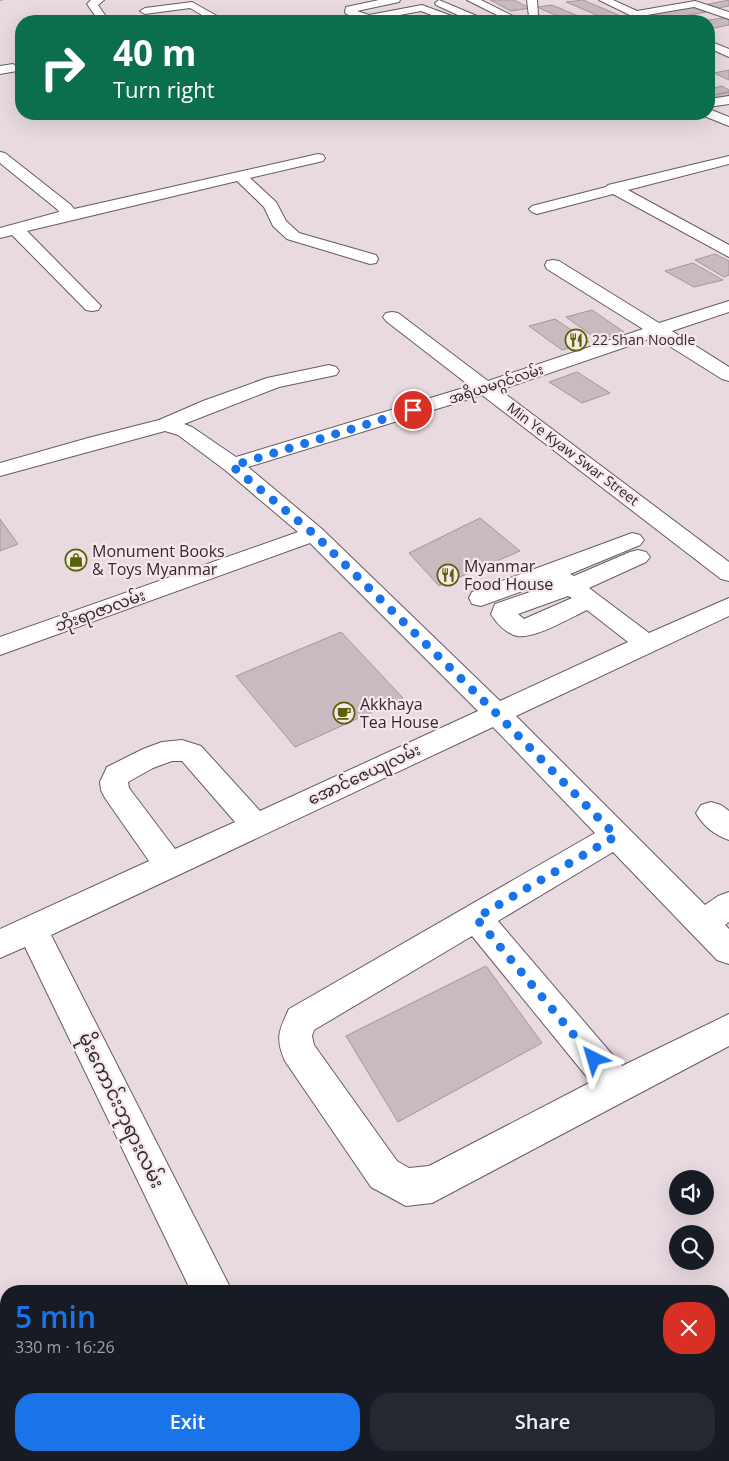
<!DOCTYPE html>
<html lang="en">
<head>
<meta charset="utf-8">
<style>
	:root { --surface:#171b24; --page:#242831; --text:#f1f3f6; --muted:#9ea1a6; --accent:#1a73e8 }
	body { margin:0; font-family:"Open Sans","Noto Sans Myanmar",sans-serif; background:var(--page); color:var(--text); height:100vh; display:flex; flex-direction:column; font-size:19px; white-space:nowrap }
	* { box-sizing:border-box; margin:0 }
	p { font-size:16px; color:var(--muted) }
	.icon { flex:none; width:28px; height:28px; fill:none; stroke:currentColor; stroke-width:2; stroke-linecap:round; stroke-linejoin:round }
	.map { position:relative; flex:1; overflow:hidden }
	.details { position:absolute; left:0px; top:1285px; width:730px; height:176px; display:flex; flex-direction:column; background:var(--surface); border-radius:20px 20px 0 0; box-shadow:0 5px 20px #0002 }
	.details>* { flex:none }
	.guide { position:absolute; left:15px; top:15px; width:700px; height:105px; border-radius:20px; box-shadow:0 5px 20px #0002; background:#0b6e4f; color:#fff; overflow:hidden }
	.controls { position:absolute; left:669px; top:1170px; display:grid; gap:10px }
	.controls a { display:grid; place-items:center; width:45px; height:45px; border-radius:50%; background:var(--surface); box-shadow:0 5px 20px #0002; font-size:25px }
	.pin { position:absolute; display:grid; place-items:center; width:42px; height:42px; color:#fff; margin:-21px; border:2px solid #fff; border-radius:50%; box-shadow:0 1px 5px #0007 }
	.me { position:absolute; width:55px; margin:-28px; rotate:320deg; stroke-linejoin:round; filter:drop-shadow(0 0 4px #0008) }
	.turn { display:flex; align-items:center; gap:18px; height:105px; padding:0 15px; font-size:22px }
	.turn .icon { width:65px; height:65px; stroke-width:2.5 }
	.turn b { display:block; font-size:35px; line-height:42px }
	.round { display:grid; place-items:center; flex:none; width:52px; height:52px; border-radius:20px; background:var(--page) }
	.head { display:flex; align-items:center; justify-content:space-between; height:85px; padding:0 15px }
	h1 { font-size:30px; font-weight:600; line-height:38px; color:var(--accent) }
	.primary-button { display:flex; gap:10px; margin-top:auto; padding:10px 15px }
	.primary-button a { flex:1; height:58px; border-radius:20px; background:var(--accent); color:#fff; font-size:20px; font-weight:600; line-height:58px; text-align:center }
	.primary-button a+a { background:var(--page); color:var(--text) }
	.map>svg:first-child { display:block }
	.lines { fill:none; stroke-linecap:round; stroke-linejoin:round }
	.stream { fill:#9da67c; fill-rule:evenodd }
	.building { fill:#c8bac0; stroke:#a4969c }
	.minor-casing { stroke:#675b60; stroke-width:2 }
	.major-casing { stroke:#675b60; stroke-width:2 }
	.minor { fill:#fff; fill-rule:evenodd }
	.major { fill:#fff; fill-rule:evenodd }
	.route { stroke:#1a73e8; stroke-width:9; stroke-dasharray:0 16.2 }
	.labels { text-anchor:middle; stroke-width:4.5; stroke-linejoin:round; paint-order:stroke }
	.far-poi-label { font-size:14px; fill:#302a2d; stroke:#f6e7ed; text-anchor:start }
	.far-street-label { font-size:14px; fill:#302a2d; stroke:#f6e7ed }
	.poi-label { font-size:16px; fill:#302a2d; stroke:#f6e7ed; text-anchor:start }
	.street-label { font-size:16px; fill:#302a2d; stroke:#f6e7ed }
	.near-street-label { font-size:19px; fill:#302a2d; stroke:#f6e7ed }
</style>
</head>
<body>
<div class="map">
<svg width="729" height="1461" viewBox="0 0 729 1461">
	<rect width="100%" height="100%" fill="#e8dae0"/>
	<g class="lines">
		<path class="stream" d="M0,0h4l-4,1z"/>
	</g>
	<path class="building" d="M490,0h24l16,8 -19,3z
		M583,0l45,19 -17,2 -45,-19z
		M729,0v6l-11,2 -10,-4z
		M552,5l38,16h-21l-32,-14z
		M692,6l14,6 -44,8 -14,-6z
		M723,18l6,2v5l-20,4v-8h-7z
		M729,70v10l-15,-7z
		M722,86l7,4v2l-20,4v-7z
		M729,92v6l-14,3 -6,-3v-2z
		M715,254l14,7v14l-5,2 -29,-17z
		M693,263l30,17 -29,7 -29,-16z
		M592,310l32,22 -26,8 -32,-23z
		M555,319l34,23 -27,8 -33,-24z
		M577,372l33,21 -28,10 -33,-21z
		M480,518l40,33 -81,35 -30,-33z
		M0,519l18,25 -18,7z
		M341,632l62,66 -108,49 -59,-71z
		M486,966l56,77 -144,79 -52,-86z"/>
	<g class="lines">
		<g class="minor-casing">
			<path id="minor" d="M91,0h13l-6,5 11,16h-10l-12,-17z
				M379,0h21l-1,2 -42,9 12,4 53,-10 38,14 2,2h-15l-26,-10 -53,10 -22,-7 -1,-2 1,-5z
				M439,0l45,19 2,2h-15l-35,-16 -1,-2z
				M527,0h10l1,15 4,4 -2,2h-20l9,-4z
				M599,0h14l24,11 58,-10 34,11v7l-35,-12 -47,8 10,6h-15z
				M192,2l34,19h-14l-22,-13 -45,6 -5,-3 5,-3z
				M709,41l20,8v8l-20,-9z
				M13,64l6,4 -2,3 -17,3v-8z
				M729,96v8l-20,3v-8z
				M0,152l5,1 66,52 3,4 244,-55 5,1 2,3 -2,3 -73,17 26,24 10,19 13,12 77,22 2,4 -2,4 -6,1 -83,-25 -14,-13 -9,-19 -27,-26 -210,50 74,75 -3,4 -6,1 -6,-1 -74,-75 -12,3v-10l59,-16 -1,-2 -58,-47z
				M729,156v8l-101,26 101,55v12l-116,-63 -76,20 -5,-2 -3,-3 3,-3 74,-19 2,-2z
				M553,260l6,1 100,62 70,-22v11l-57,19 57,36v14l-7,-2 -67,-42 -155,53 229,172v19l-8,-2 -239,-184 -234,72 74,62 178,172 128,-59 -41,-32c-17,8 -52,29 -70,26 -10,-2 -21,-13 -26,-22l4,-10 58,-20 -3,-3 -69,25 -9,-2 -3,-6 3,-6 160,-59 8,2 4,5 -4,5 -70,29 4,2 56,-24 8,-2 8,2 4,5 -4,5 -57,26 60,45 80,-35v18l-213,100 189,189 13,-9 11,-4v30l-4,3 4,4v35l-12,-4 -104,-108 -115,69 124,145 107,-52v32l-297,157 -26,3 -35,-19 -86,-126c-10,-22 -6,-31 4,-52l306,-176 -102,-106 -442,208 181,356h-41l-166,-344 -25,11v-29l149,-68 -44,-63 -4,-8 -1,-8 7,-15 36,-18 19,-7 20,-2 19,6 59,65 218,-100 -168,-168 -310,112v-18l298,-105 -73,-62 -47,-35 -13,-4 -165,45v-13l88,-25 71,-18 44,-19 64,-23 62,-13 7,2 3,4 -3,4 -57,12 -95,37 8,3 44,30 234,-71 -84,-65 -3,-4 3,-4 6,-1 6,1 90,68 155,-52 -96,-60 -2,-4 2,-4zM568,596l4,2 -48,21 -6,-5zM172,761h10l53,61 -60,27 -46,-61 -1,-6 25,-14zM472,936l119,146 -162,84 -20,2 -12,-7 -83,-116 -2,-9 2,-6z
				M711,802l10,3 8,6v29c-14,-5 -26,-14 -33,-27l5,-8z
				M272,1455h44l2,6h-44z"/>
		</g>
		<g class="major-casing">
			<path id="major" d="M467,0h14l42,21h-14z
				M709,109l20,8v9l-25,-10 -1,-2h6z"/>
		</g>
		<use href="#minor" class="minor"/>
		<use href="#major" class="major"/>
	</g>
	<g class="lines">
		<path class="route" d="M413,410l-181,56 82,68 182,179 120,123 -140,82 118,141"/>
	</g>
	<defs>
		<g id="restaurant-ring" transform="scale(1.125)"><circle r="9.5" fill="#f6e7ed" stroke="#576305" stroke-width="1.5"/><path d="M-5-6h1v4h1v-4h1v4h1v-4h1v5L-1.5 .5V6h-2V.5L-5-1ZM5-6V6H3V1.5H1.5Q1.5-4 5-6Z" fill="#576305"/></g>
		<g id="shop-ring" transform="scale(1.125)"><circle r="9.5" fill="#f6e7ed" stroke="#576305" stroke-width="1.5"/><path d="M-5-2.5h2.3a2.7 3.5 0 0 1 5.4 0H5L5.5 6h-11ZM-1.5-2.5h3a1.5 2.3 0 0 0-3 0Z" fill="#576305"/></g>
		<g id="cafe-ring" transform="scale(1.125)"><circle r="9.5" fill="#f6e7ed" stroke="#576305" stroke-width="1.5"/><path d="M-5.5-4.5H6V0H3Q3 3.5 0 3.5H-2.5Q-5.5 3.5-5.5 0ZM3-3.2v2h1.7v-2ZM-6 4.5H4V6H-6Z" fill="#576305"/></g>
	</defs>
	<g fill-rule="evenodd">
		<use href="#restaurant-ring" x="576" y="340"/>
		<use href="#shop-ring" x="76" y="560"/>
		<use href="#restaurant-ring" x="448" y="575"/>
		<use href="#cafe-ring" x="344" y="713"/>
	</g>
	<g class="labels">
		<g class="far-poi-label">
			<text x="592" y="345">22 Shan Noodle</text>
		</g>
		<g class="far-street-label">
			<text transform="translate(496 384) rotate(-18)" y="5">အရိယမဂ္ဂင်လမ်း</text>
			<text transform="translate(573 454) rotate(37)" y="5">Min Ye Kyaw Swar Street</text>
		</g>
		<g class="poi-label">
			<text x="92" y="557">Monument Books<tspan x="92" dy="18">&amp; Toys Myanmar</tspan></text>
			<text x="464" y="572">Myanmar<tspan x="464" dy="18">Food House</tspan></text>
			<text x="360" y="710">Akkhaya<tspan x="360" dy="18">Tea House</tspan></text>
		</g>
		<g class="street-label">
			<text transform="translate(100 610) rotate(-20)" y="6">ဘိုးရာဇာလမ်း</text>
			<text transform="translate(364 774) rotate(-25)" y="6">အောင်ဇေယျလမ်း</text>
		</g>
		<g class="near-street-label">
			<text transform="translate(122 1110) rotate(64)" y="7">မိုးကောင်းဘုရားလမ်း</text>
		</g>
	</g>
</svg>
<div class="controls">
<a><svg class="icon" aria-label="sound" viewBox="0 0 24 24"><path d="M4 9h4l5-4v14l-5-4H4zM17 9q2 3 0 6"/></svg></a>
<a><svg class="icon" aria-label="search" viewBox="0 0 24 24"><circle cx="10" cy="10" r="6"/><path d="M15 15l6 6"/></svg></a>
</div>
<div class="pin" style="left:413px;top:410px;background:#d93025"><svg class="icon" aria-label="arrive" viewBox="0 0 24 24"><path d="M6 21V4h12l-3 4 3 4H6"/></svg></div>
<svg class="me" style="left:594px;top:1059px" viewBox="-20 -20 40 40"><path d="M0-17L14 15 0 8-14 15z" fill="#1a73e8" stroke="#fff" stroke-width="4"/></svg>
<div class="guide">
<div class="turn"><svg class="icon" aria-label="right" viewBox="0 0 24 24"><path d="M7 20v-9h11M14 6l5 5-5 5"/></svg><div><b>40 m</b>Turn right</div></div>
</div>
<section class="details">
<div class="head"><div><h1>5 min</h1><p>330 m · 16:26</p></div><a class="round" style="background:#d93025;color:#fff"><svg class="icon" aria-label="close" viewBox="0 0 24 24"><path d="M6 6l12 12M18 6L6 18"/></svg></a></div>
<div class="primary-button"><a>Exit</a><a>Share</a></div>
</section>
</div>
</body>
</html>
